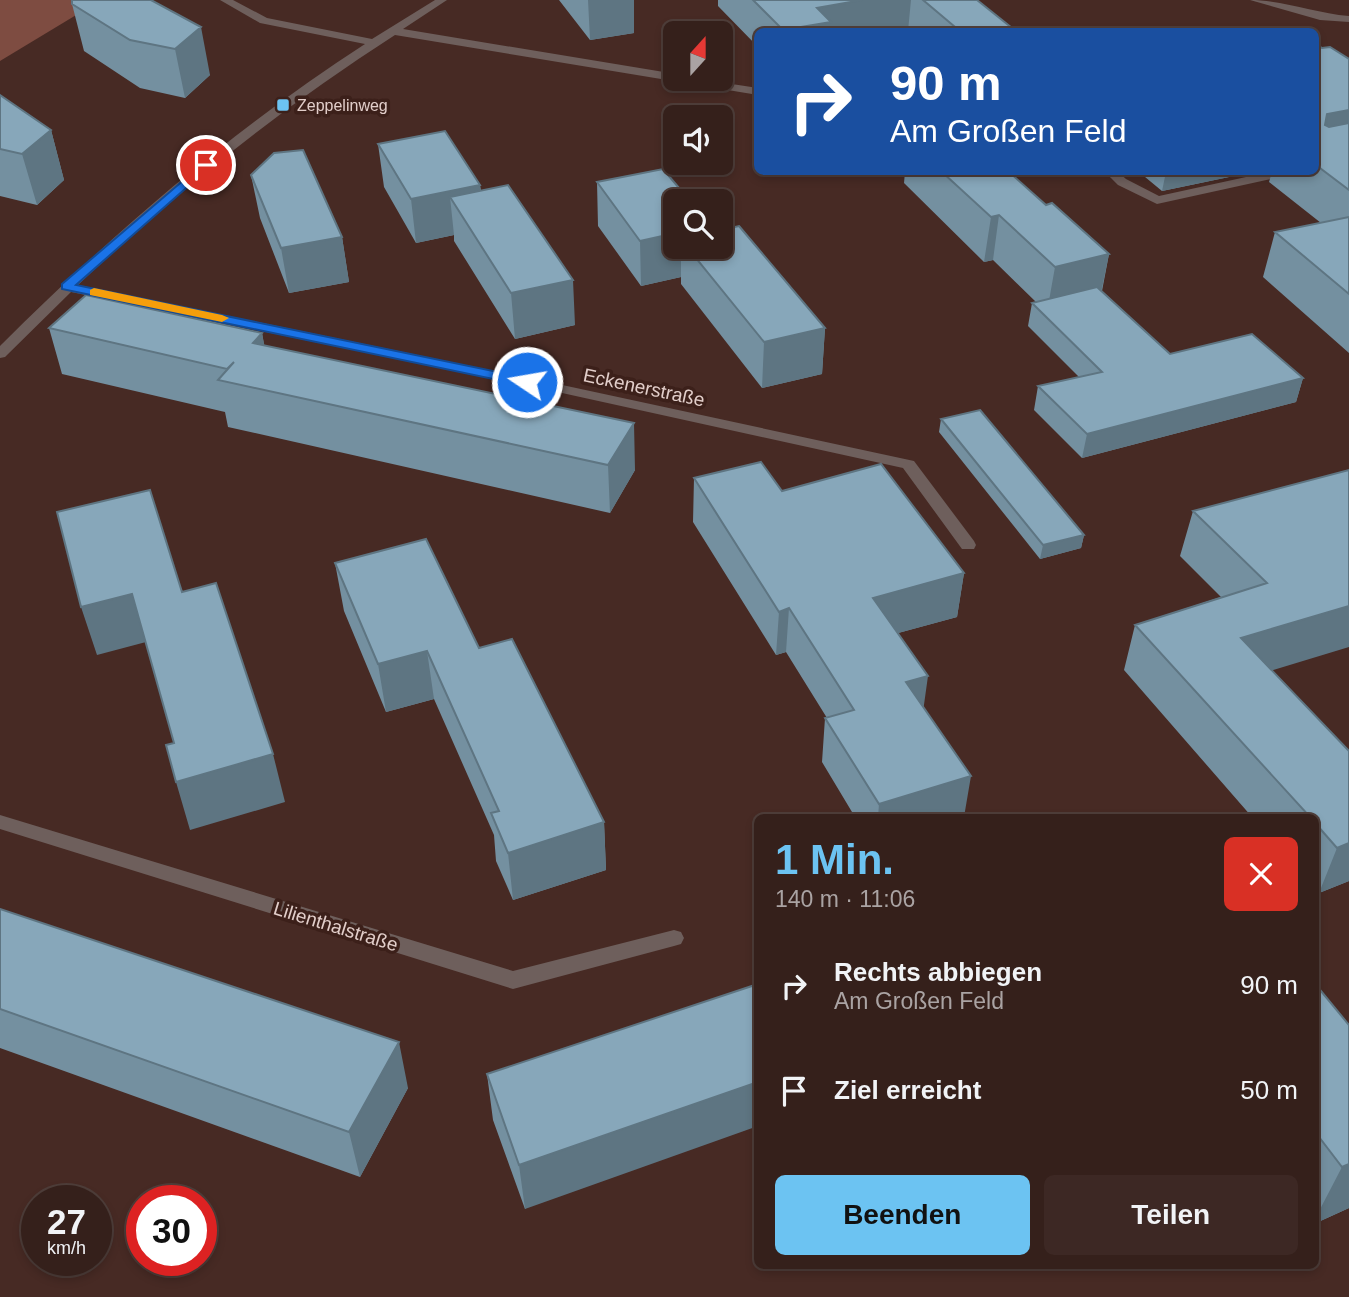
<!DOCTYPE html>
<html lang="de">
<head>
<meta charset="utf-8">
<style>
	:root { --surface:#35201b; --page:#3d2824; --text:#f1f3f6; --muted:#aaa3a3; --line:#4f3e3a; --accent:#6cc3f2 }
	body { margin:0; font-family:Helvetica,sans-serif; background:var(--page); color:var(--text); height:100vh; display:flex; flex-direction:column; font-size:26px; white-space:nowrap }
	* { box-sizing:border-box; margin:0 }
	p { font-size:23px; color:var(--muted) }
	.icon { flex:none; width:38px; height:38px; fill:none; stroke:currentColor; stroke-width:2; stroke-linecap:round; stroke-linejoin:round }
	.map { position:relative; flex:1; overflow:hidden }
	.side { position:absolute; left:754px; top:814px; width:565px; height:455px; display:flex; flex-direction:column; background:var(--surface); border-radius:10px; box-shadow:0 4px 10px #0003,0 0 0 2px var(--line) }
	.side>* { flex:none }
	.top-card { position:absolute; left:754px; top:28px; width:565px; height:147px; border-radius:10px; box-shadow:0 4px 10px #0003,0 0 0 2px var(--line); background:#1a4fa0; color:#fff; overflow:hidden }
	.needle { width:46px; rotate:21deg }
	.controls { position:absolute; left:663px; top:21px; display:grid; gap:14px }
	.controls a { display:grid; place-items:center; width:70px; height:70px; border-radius:10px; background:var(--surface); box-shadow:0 4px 10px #0003,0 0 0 2px var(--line); font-size:35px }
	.speed { position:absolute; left:21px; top:1185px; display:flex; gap:14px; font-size:35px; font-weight:700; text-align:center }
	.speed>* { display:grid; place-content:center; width:91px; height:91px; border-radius:50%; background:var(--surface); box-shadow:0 4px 10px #0003,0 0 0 2px var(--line); line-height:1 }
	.speed small { font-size:18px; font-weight:400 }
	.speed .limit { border:10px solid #d22; background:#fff; color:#111 }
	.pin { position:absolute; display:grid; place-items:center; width:60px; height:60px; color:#fff; margin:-30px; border:4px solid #fff; border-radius:50%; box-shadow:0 2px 7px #0007 }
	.me { position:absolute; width:77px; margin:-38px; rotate:282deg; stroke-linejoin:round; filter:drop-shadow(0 0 5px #0008) }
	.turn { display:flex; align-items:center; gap:24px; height:147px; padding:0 21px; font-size:32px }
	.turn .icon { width:91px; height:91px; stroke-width:2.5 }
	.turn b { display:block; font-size:49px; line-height:60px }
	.round { display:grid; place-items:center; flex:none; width:74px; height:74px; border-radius:10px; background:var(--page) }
	.overview { display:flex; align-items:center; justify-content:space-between; height:119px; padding:0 21px }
	h1 { font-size:42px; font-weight:800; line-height:52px; color:var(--accent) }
	.action { display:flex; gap:14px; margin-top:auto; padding:14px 21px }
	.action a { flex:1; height:80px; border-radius:10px; background:var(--accent); color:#111; font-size:28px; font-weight:800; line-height:80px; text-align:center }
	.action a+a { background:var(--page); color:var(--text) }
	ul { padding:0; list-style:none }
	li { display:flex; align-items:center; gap:21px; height:105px; padding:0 21px }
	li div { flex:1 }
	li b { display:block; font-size:26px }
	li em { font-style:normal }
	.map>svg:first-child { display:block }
	.green { fill:#7e4c41 }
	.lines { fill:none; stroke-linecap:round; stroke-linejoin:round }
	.minor { fill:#6e5f5c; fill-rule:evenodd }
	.wall { fill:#7490a0 }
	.shaded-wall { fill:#5e7582 }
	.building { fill:#87a7ba; stroke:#5e7582; stroke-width:2 }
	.route { fill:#1a73e8; stroke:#114b97; stroke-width:2 }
	.slow { fill:#f59e0b }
	.poi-dot { fill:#6cc3f2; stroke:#3c201a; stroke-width:2.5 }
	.labels { text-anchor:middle; stroke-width:7; stroke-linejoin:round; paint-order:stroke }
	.far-poi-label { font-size:16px; fill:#e2ceca; stroke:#3c201a; text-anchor:start }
	.street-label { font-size:19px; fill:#e2ceca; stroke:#3c201a }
</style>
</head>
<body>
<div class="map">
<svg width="1349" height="1297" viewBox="0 0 1349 1297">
	<rect width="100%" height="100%" fill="#472a24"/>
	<path class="green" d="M0,0h101l-101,61z"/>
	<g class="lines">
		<path class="minor" d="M220,0h13l34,18 105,21 63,-39h12l-44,29 273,45v5h23l59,9v7l-363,-60c-114,73 -219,157 -317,250l475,98 361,78 60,80 2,4 -2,4h-12l-59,-81 -350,-77 -482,-99 -66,65 -5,1v-12c112,-112 231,-215 365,-302l-105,-21z
			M1250,0c33,0 65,13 99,16v6l-29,-2z
			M1105,172h13l8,7 33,17 110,-24h21l-6,4 -127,28 -39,-19z
			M0,815l513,156 161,-41 7,2 3,6 -3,6 -7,2 -161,43 -513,-160z"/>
	</g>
	<path class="wall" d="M151,0l59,75 -25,23 -45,-10 -56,-37 -12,-47z
		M559,0h75v33l-44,7z
		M718,0h259l40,32h-259v15l-40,-41z
		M1316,44l6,4 27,11v294l-86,-76 12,-45 46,-9 -52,-41 3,-10h44z
		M0,95l51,35 13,50 -27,25 -37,-9z
		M378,144l102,41 1,6 94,134 -60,14 -61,-98v-6l-38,8 -32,-56z
		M905,172h104l37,33 63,49 -7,37 68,63 133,24 -7,24 -214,56 -48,-48 4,-24 41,-9 -51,-51 4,-23 4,-1 -43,-42 -9,2 -80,-79z
		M1139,172h114l-91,19z
		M251,175l91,62 7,45 -60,11 -29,-75z
		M597,182l79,65h45l104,81 -3,46 -60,14 -81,-104v-7l-40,9 -43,-60z
		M49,328l213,5 2,12 371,125 -25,43 -382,-86 -3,-15 -163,-38z
		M941,419l143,116 -3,13 -41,11 -101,-127z
		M1349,470l-77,200 77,81v130l-30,12 -3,-3v-73h-64l-128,-147 11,-45 86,-28 -41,-41 13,-45z
		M694,478l88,13 182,82 -7,44 -59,16 26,75 40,109h-109l-33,-55 3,-44h2l-41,-66 -10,3 -83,-133z
		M335,563l144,85 125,174 2,48 -93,30 -17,-39 -2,-26 -60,-136 -48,13 -42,-101z
		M0,909l408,179 -48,89 -360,-129z
		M758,984l-233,225 -32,-89 -6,-46z
		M1316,985l33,40v183l-33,15z"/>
	<path class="shaded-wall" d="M588,0h46v33l-44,7z
		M862,0h49l-3,31 -125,1v-2l34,-22z
		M201,27l9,48 -25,23 -10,-49z
		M1349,110v39l-33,8 11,-43z
		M51,130l13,50 -27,25 -15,-51z
		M1166,172h87l-91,19z
		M480,185l4,44 -34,-32 4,38 -38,8 -5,-44z
		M999,215l-6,45 -9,2 7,-45z
		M676,233v14h5v30l-40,9 -1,-45z
		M342,237l7,45 -60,11 -8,-45z
		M1109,254l-9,44 -53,14 8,-45z
		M573,280l2,45 -60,14 -4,-46z
		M825,328l-3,46 -60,14 2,-46z
		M262,333l9,46 -18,-36z
		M1303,378l-7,24 -214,56 5,-24z
		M634,423l1,47 -25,43 -2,-48z
		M1084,535l-3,13 -41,11 3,-14z
		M964,573l-7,44 -88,24 4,-43z
		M132,594l14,48 -49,13 -16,-48z
		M1349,606v41l-122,37 14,-46z
		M789,608l-3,44 -10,3 3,-43z
		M427,651l7,48 -48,13 -8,-48z
		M928,676l-6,43 -16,-37z
		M273,754l12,48 -95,28 -14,-48z
		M971,776l-7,41h-86l1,-13z
		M604,822l2,48 -93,30 -5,-47z
		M1349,843v38l-30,12 18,-45z
		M399,1042l9,46 -48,89 -11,-45z
		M758,1082v44l-233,83 -6,-44z
		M1349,1164v44l-33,15v-6l26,-50z"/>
	<path class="building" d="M72,0h79l50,27 -26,22 -45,-9 -58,-36z
		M753,0h109l-45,8 14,14 -48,8z
		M923,0h54l40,32h-56z
		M1316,44l6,4 8,-1 19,12v51l-22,4 -2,11 4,2 20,-4v67l-33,-25z
		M0,95l51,35 -29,24 -22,-5z
		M445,131l35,54 -69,14 -33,-55z
		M303,150l39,87 -61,11 -30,-73 23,-22z
		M663,169l27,32h-14v32l-36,8 -43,-59z
		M942,172h67l37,33 6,-2 57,51 -54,13 -56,-52 -8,2z
		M508,185l65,95 -62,13 -61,-96z
		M1349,217v77l-74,-62z
		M739,226l86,102 -61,14 -77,-95h34v-17z
		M1097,287l73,67 82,-20 51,44 -216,56 -49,-48 64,-14 -70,-69z
		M86,295l176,38 -9,10 381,80 -26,42 -390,-85 16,-18 -7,7 -178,-41z
		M980,410l104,125 -41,10 -102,-126z
		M761,462l21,29 99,-27 83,109 -91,25 55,78 -22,6 65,94 -92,28 -54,-86 29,-8 -65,-102 -10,4 -85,-134z
		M1349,470v136l-108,32 108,113v92l-12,5 -21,-24v-7h-6l-175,-192 132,-42 -74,-72z
		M150,490l32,102 34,-9 57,171 -97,28 -10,-37 8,-2 -42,-149 -51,13 -24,-95z
		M426,539l53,109 33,-9 92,183 -96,31 -17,-40 8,-2 -72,-160 -49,13 -43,-101z
		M0,909l399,133 -50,90 -349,-123z
		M758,984v98l-239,83 -32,-91z
		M1316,985l33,40v139l-7,3 -26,-34z"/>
	<path class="route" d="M206,161l6,4 -2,2 -134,118 451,93 6,4 -6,4 -465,-97v-5z"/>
	<path class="slow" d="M94,288l128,27 7,3 -7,4 -132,-27v-5z"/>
	<rect class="poi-dot" x="276" y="98" width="14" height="14" rx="3.5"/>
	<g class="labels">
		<g class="far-poi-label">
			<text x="297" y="111">Zeppelinweg</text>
		</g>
		<g class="street-label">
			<text transform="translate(644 387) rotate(12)" y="7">Eckenerstraße</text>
			<text transform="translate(336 926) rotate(17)" y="7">Lilienthalstraße</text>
		</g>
	</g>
</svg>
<div class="controls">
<a><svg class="needle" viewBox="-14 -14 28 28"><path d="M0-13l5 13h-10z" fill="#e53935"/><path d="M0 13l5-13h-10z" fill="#aaa3a3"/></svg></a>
<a><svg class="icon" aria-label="sound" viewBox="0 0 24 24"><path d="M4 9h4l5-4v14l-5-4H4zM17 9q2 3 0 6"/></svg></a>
<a><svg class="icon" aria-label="search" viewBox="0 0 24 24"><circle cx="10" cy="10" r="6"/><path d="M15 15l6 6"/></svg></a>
</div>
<div class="speed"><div>27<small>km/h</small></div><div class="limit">30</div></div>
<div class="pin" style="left:206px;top:165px;background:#d93025"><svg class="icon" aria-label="arrive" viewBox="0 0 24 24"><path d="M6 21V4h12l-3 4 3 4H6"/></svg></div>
<svg class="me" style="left:527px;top:382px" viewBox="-20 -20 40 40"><circle r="17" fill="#1a73e8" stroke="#fff" stroke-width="3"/><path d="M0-11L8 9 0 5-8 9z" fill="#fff"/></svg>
<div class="top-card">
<div class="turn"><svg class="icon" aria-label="right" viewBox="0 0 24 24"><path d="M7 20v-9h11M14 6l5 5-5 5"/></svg><div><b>90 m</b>Am Großen Feld</div></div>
</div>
<section class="side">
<div class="overview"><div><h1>1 Min.</h1><p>140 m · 11:06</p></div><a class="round" style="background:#d93025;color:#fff"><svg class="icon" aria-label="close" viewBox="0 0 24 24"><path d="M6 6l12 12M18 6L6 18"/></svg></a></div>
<ul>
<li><svg class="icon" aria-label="right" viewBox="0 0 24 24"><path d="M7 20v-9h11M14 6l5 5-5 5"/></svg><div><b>Rechts abbiegen</b><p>Am Großen Feld</p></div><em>90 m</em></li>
<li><svg class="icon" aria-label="arrive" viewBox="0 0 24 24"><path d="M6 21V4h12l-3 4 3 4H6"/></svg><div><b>Ziel erreicht</b></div><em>50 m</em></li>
</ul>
<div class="action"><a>Beenden</a><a>Teilen</a></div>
</section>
</div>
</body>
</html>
